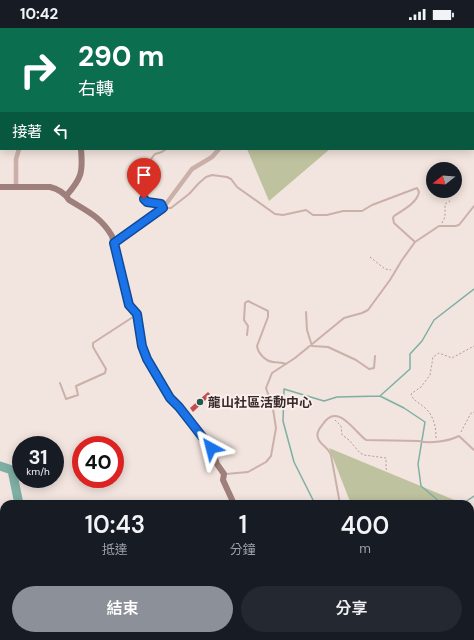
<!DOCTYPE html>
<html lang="zh-TW">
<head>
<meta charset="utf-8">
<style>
	:root { --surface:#171b24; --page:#242831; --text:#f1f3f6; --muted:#9ea1a6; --accent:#8c9099 }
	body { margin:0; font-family:"DM Sans","Noto Sans TC",sans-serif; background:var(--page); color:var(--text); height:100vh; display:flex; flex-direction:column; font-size:15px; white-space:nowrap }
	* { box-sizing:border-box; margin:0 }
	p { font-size:13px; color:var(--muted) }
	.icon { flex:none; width:22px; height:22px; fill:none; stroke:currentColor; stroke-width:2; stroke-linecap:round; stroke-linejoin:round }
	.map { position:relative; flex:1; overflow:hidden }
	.drawer { position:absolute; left:0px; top:472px; width:474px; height:140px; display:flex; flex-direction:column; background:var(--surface); border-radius:12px 12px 0 0; box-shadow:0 2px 10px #0003 }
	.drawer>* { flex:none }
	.banner { position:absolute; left:0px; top:0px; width:474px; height:122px; box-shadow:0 2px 10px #0003; background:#0b6e4f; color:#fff; overflow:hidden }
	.needle { width:26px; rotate:253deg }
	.tools { position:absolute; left:426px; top:134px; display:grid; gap:8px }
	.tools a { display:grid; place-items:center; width:36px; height:36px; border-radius:50%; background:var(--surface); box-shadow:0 2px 10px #0003; font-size:20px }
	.speed { position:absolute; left:12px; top:408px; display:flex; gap:8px; font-size:20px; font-weight:700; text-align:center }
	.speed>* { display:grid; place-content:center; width:52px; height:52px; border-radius:50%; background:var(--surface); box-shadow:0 2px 10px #0003; line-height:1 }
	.speed small { font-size:10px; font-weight:400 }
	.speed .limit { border:6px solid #d22; background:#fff; color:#111 }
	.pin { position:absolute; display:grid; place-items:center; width:34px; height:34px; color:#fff; margin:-41px -17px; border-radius:50% 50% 50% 0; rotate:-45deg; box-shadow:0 0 4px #0007 }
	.pin .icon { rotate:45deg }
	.me { position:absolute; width:44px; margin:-22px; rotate:322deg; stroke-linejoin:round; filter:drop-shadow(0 0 3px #0008) }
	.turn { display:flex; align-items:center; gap:14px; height:84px; padding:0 12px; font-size:18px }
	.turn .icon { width:52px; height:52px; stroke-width:2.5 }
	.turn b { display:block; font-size:28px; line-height:34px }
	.then { display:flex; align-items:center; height:38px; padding:0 12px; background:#0003; gap:8px; font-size:15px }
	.eta { display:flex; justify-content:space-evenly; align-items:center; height:68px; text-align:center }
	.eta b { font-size:24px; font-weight:600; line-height:28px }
	.button { display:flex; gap:8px; margin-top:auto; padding:8px 12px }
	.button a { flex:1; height:46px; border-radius:24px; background:var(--accent); color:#fff; font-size:16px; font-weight:600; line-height:46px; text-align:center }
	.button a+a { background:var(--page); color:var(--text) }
	.status { display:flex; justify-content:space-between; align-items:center; height:28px; padding:0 20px; background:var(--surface); direction:ltr }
	.status svg { height:11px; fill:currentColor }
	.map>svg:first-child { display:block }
	.green { fill:#bfc29e }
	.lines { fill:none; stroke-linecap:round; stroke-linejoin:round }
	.stream { stroke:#7eafa4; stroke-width:1.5 }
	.river { stroke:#7eafa4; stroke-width:9 }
	.building { fill:#c44b4e }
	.path { stroke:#b79a94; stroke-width:1; stroke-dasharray:2 2; stroke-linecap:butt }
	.lane { stroke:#cbb0aa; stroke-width:2 }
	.street { stroke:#cbb0aa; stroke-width:4.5 }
	.secondary { stroke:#9e7f7b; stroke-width:6 }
	.route-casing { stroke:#114b97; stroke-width:10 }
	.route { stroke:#1a73e8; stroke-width:7 }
	.poi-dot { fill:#1f5a4e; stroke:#faefeb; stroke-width:1.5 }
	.labels { text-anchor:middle; stroke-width:4; stroke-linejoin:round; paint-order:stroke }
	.poi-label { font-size:13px; font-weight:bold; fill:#382a2a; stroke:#faefeb; text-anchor:start }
</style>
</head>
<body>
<div class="status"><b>10:42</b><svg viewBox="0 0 49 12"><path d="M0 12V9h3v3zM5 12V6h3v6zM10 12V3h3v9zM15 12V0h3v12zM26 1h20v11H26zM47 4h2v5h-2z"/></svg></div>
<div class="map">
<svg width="474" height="612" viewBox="0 0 474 612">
	<rect width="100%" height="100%" fill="#f2e4de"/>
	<path class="green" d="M198,0h276v90h-1v-89z
		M247,121h83l-61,52z
		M329,420l135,56h-113z
		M470,479l4,1v132h-62l2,-4h56z"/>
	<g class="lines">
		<path class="stream" d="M380,368l30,-27v-15l12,-13 12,-21 40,-31
			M315,476l-21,-42 -11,-41 1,-32 40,12 13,-4 43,-1 24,12 21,14 -7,42 3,22 19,16h25l9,-6"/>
		<path class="river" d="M0,438l12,4 7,34
			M90,612l4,-4"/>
	</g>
	<path class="building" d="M208,364l3,3 -18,17 -3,-4z"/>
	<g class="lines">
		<path class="path" d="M385,1h8
			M415,1v-1
			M473,76h1
			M442,195l3,-6v-13l5,-3
			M370,229l15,12 6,1
			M335,392l6,6 1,9 7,5 11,13 4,2 22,3v11l2,2
			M461,404l10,-19 3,-1
			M436,410c0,-11 -2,-22 -11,-30 -5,-5 -12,-7 -14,-14l10,-7 9,-12 3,-18 6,-4 13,5 22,-12
			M393,612v-4"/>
		<path class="lane" d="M355,1v-1
			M166,121l-4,3 -7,2c-10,13 -15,19 -13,36 0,5 1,9 5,12l14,2 2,4h8l18,-14 10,-11 7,-6 6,-2 15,2 4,2 6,8 38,27 8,1 23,-5 7,5h14l16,-4h19l10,-6 45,-17 2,4c-2,11 -16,18 -25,24l-1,2 1,5 21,19
			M306,284l1,18 5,16 16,1 28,13 13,9 5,-1 1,-12
			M247,307l1,-9 -4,-6 1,-17 3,-2 20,10v6l-11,29c1,7 8,15 16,16 4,1 9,0 13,2
			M60,355l6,16 12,-4 -2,-9 29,-13 1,-4 -13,-22v-4l43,-28
			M226,446l22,-2 18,-10 5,-6 5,-28 -3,-19 -7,-21 6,-15 23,-15 49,-40 18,-5 6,-3 22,-30 12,-20 13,-18 24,-16h16l4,-1 15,-19
			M340,476l-9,-49c-3,-8 -11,-10 -13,-17 -2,-6 2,-10 5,-14 14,-22 31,7 43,16l53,1c11,3 30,0 40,-5l15,14"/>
		<path class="street" d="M0,116l1,-2
			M16,159v-28l3,-10
			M114,215l49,-35 29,-39 20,-12 7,-8"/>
		<path class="secondary" d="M98,1l1,-1
			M0,159h50c8,2 15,6 19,13 18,11 32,17 43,36l17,69 8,10 5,31 5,13 23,40 9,8 32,41 6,16 7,10 -1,6 11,24
			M66,168c16,-18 17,-24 15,-47
			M212,612l1,-4"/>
	</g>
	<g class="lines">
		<g class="route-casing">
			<path id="route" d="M144,171l3,3 14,2 2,4 -49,35 15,62 8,9 5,32 5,13 23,39 9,9 32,41"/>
		</g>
		<use href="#route" class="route"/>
	</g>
	<circle class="poi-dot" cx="200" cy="374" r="4"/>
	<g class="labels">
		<g class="poi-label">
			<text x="208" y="379">龍山社區活動中心</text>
		</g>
	</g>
</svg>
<div class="tools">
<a><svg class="needle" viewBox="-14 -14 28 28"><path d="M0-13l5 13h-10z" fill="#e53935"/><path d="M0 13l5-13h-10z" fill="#9ea1a6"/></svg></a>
</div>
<div class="speed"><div>31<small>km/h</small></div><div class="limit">40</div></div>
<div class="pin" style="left:144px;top:171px;background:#d93025"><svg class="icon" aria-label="arrive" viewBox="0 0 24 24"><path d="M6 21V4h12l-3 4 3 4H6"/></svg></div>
<svg class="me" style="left:211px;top:420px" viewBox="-20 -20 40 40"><path d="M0-17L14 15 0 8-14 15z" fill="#1a73e8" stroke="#fff" stroke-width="4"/></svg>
<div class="banner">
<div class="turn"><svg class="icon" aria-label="right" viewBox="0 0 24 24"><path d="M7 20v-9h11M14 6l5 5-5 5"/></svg><div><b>290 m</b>右轉</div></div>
<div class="then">接著<svg class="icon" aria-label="left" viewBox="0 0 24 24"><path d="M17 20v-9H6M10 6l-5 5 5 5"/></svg></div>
</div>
<section class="drawer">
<div class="eta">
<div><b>10:43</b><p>抵達</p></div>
<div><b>1</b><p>分鐘</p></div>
<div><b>400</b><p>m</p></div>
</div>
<div class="button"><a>結束</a><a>分享</a></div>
</section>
</div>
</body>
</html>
